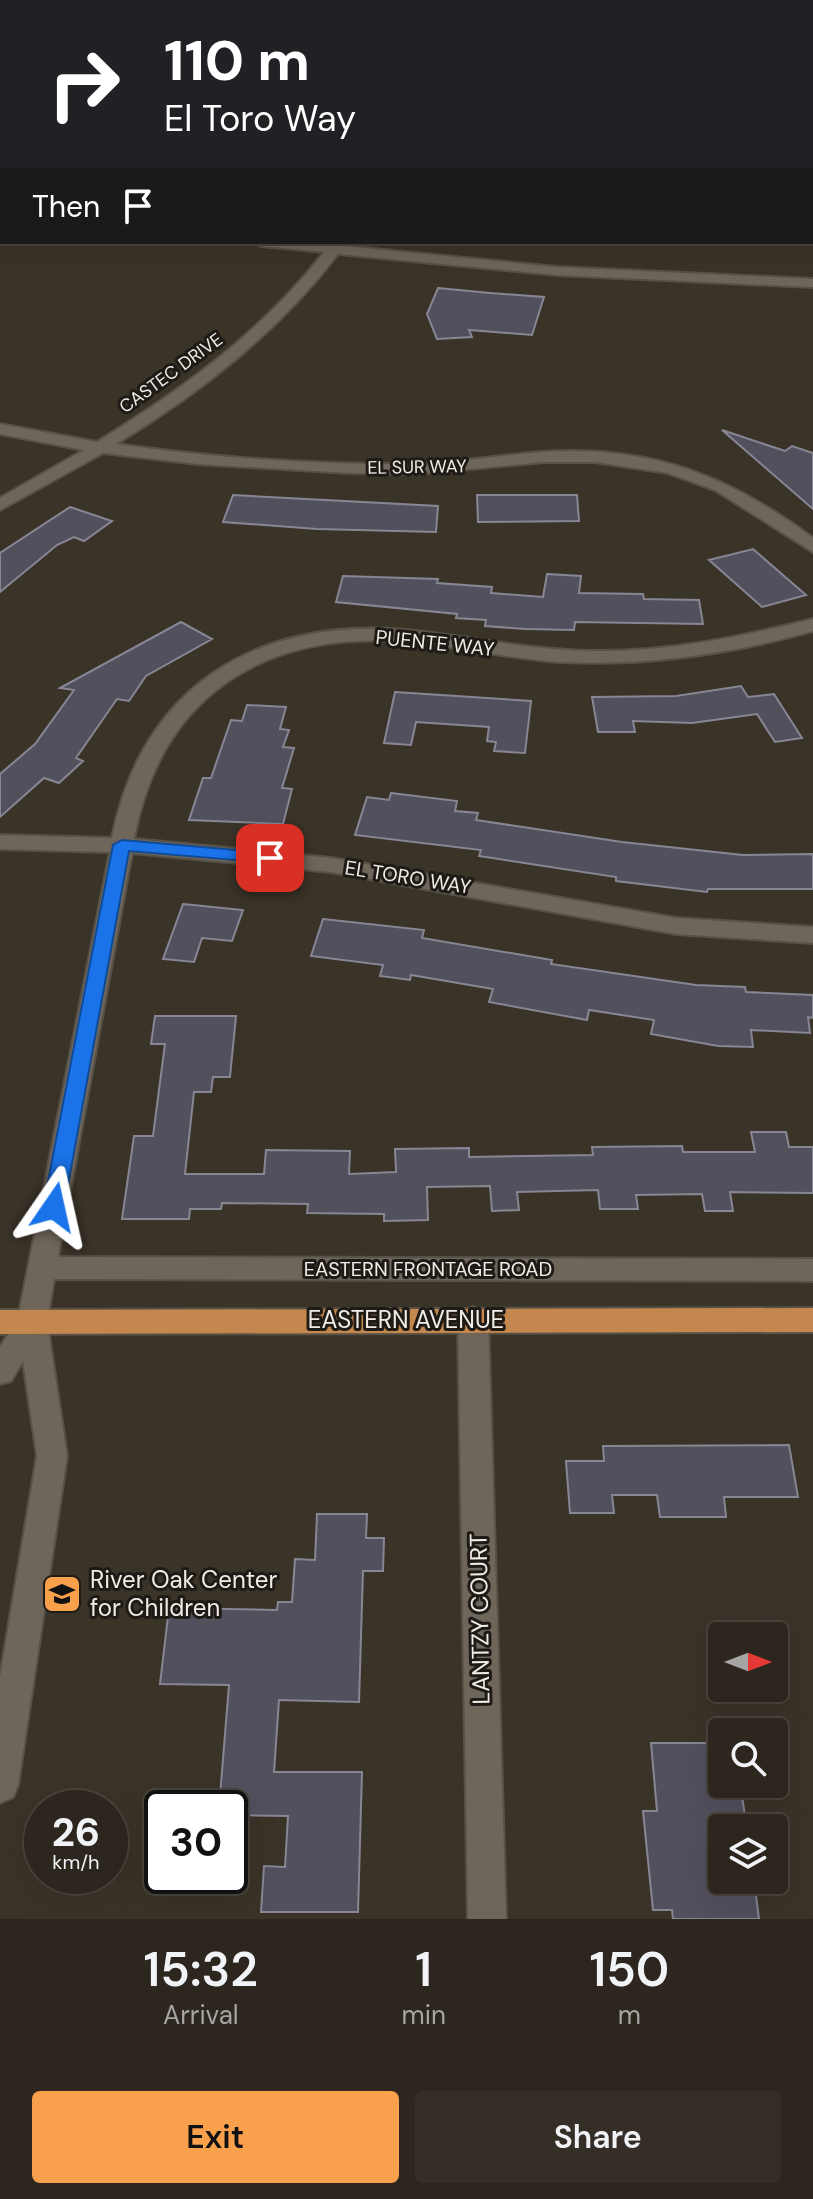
<!DOCTYPE html>
<html lang="en">
<head>
<meta charset="utf-8">
<style>
	:root { --surface:#2c261e; --page:#342e27; --text:#f1f3f6; --muted:#a6a5a4; --line:#48433c; --accent:#f8a04b }
	body { margin:0; font-family:"DM Sans",sans-serif; background:var(--page); color:var(--text); height:100vh; display:flex; flex-direction:column; font-size:30px; white-space:nowrap }
	* { box-sizing:border-box; margin:0 }
	p { font-size:26px; color:var(--muted) }
	.icon { flex:none; width:44px; height:44px; fill:none; stroke:currentColor; stroke-width:2; stroke-linecap:round; stroke-linejoin:round }
	.map { position:relative; height:1919px; overflow:hidden }
	.drawer { display:flex; flex-direction:column; background:var(--surface); flex:1 }
	.drawer>* { flex:none }
	.guide { position:absolute; left:0px; top:0px; width:814px; height:244px; box-shadow:0 8px 32px #0002,0 0 0 2px var(--line); background:#202124; color:#fff; overflow:hidden }
	.needle { width:52px; rotate:90deg }
	.tools { position:absolute; left:708px; top:1622px; display:grid; gap:16px }
	.tools a { display:grid; place-items:center; width:80px; height:80px; border-radius:8px; background:var(--surface); box-shadow:0 8px 32px #0002,0 0 0 2px var(--line); font-size:40px }
	.speed { position:absolute; left:24px; top:1790px; display:flex; gap:16px; font-size:40px; font-weight:700; text-align:center }
	.speed>* { display:grid; place-content:center; width:104px; height:104px; border-radius:50%; background:var(--surface); box-shadow:0 8px 32px #0002,0 0 0 2px var(--line); line-height:1 }
	.speed small { font-size:20px; font-weight:400 }
	.speed .limit { border:4px solid #111; border-radius:12px; background:#fff; color:#111 }
	.pin { position:absolute; display:grid; place-items:center; width:68px; height:68px; color:#fff; margin:-34px; border-radius:16px; box-shadow:0 4px 12px #0006 }
	.me { position:absolute; width:88px; margin:-44px; rotate:11deg; stroke-linejoin:round; filter:drop-shadow(0 0 6px #0008) }
	.turn { display:flex; align-items:center; gap:28px; height:168px; padding:0 32px; font-size:36px }
	.turn .icon { width:104px; height:104px; stroke-width:2.5 }
	.turn b { display:block; font-size:56px; line-height:68px }
	.then { display:flex; align-items:center; height:76px; padding:0 32px; background:#0003; gap:16px; font-size:30px }
	.eta { display:flex; justify-content:space-evenly; align-items:center; height:136px; text-align:center }
	.eta b { font-size:48px; font-weight:600; line-height:56px }
	.primary-button { display:flex; gap:16px; margin-top:auto; padding:16px 32px }
	.primary-button a { flex:1; height:92px; border-radius:8px; background:var(--accent); color:#111; font-size:32px; font-weight:600; line-height:92px; text-align:center }
	.primary-button a+a { background:var(--page); color:var(--text) }
	.map>svg:first-child { display:block }
	.building { fill:#52505d; stroke:#878694; stroke-width:2 }
	.lines { fill:none; stroke-linecap:round; stroke-linejoin:round }
	.minor-casing { stroke:#575147; stroke-width:4 }
	.major-casing { stroke:#575147; stroke-width:4 }
	.minor { fill:#6e665a; fill-rule:evenodd }
	.major { fill:#c4874d; fill-rule:evenodd }
	.route { fill:#1a73e8; stroke:#114b97; stroke-width:2 }
	.labels { text-anchor:middle; stroke-width:6; stroke-linejoin:round; paint-order:stroke }
	.far-street-label { font-size:18px; fill:#f1ece5; stroke:#1e1b16 }
	.street-label { font-size:20px; fill:#f1ece5; stroke:#1e1b16 }
	.near-street-label { font-size:24px; fill:#f1ece5; stroke:#1e1b16 }
	.near-poi-label { font-size:24px; fill:#f1ece5; stroke:#1e1b16; text-anchor:start }
</style>
</head>
<body>
<div class="map">
<svg width="813" height="1919" viewBox="0 0 813 1919">
	<rect width="100%" height="100%" fill="#3a3328"/>
	<path class="building" d="M438,288l52,5 54,4 -12,38 -63,-5 3,7 -35,2 -10,-25z
		M722,430l63,21 7,-5 21,7v56z
		M233,495l205,11 -2,26 -119,-3 -94,-7z
		M477,495h100l2,26 -101,1z
		M70,507l42,14 -28,20 -10,-4 -17,8 -57,47v-39z
		M753,549l53,46 -44,12 -53,-47z
		M547,574l34,2 -2,17 64,1 1,5 55,1 4,24 -128,-2 -1,8 -49,-1 -40,-3 1,-6 -30,-2 1,-4 -121,-12 7,-26 95,3 -1,4 55,4 -1,6 52,4z
		M181,622l31,17 -66,37 -17,25 -12,-2 -41,59 7,3 -24,22 -15,-5 -44,39v-43l35,-30 39,-54 -14,-2z
		M741,686l7,11 26,-3 28,44 -27,4 -18,-28 -65,9 -59,-2 2,11h-37l-6,-35 84,-1z
		M395,692l136,9 -6,52 -31,-2 2,-9 -9,-1 2,-14 -73,-5 -5,23 -27,-2z
		M247,705l39,2 -6,22 9,1 -6,17 11,1 -12,40 10,1 -9,35 -94,-4 14,-42h8l20,-58 11,1z
		M391,793l66,8 -2,10 23,2 -2,7 146,22 121,13 70,-1v35h-105l-1,3 -91,-11v-4l-137,-21 2,-6 -126,-15 12,-38 22,3z
		M183,904l60,6 -11,31 -30,-3 -8,24 -31,-3z
		M323,919l101,11 -2,8 130,22 -1,4 145,21 49,2 1,5 67,3v23l-5,-1 2,16 -59,-3 2,17 -35,-1 -67,-12 3,-14 -65,-10 -2,10 -98,-18 4,-13 -82,-14 -1,5 -30,-4 3,-11 -72,-9z
		M155,1016h81l-6,61h-17l-2,15h-17l-9,82h79l2,-24 84,1 -1,23 47,-2 -1,-23 74,-1v9l124,-2 -1,-8 90,-1 1,6h72l-4,-20h35l3,15h24v46l-83,-1 3,19h-28l-3,-17 -66,1 2,14h-38l-2,-19 -81,2 2,18 -27,1 -2,-25 -63,1 1,33 -44,1v-7l-77,-1 1,-9 -86,-1 -1,6h-31l-1,10h-67l12,-83h19l12,-92h-14z
		M789,1445l9,52h-74l2,20h-66l-3,-22h-45l2,18h-44l-4,-52h38l-1,-15z
		M317,1514h50l-1,24h18l-1,33h-20l-4,131 -80,-2 -5,72h88l-4,140h-97l3,-46 21,1 3,-51 -58,-1v-7h-11l10,-123 -69,-1 9,-76 108,2 1,-8h14l3,-43 20,1z
		M651,1743h71v41h18l7,44h-25v52h32l5,39h-86l-1,-9h-19l-10,-99h14z"/>
	<g class="lines">
		<g class="minor-casing">
			<path id="minor" d="M389,0h10v2h-10z
				M763,0h18l1,2h-18z
				M0,7h2l-2,7z
				M812,7h1v7h-1z
				M812,93l1,1v8l-1,-1z
				M2,162v8l-2,1v-8z
				M0,192h2v8h-2z
				M812,207h1v9h-1z
				M254,242h93l-3,4 213,21 256,12v8l-256,-12 -219,-21c-61,79 -137,138 -222,190 99,14 199,21 298,20 43,-1 85,-9 128,-12 107,-7 186,23 271,86v14l-98,-62 -47,-17 -73,-11h-51l-127,12 -68,-1 -151,-9 -95,-11 -103,57v-12l84,-48 -84,-16v-10l97,18c86,-53 165,-110 227,-190l-63,-6z
				M813,619v12c-82,23 -166,35 -251,31 -53,-3 -104,-16 -156,-20 -142,-12 -246,54 -272,197l197,19 345,60 137,9v16l-137,-9 -345,-62 -199,-19 -74,404 755,2v22l-759,-2 -7,43 20,134 -49,329 -5,12 -13,6v-126l37,-221 -14,-95 -12,20 -11,3v-37l18,-28 92,-467 -110,-3v-14l112,3c30,-152 144,-220 294,-208 62,6 123,20 186,21 76,1 148,-14 221,-32z
				M473,1307l10,4 5,8 18,600h-38l-10,-600 5,-8z"/>
		</g>
		<g class="major-casing">
			<path id="major" d="M813,1308v24l-813,2v-24z"/>
		</g>
		<use href="#minor" class="minor"/>
		<use href="#major" class="major"/>
	</g>
	<path class="route" d="M122,840l148,13 9,5 -9,5 -141,-12 -65,356 -10,8 -11,-8 70,-362z"/>
	<defs>
		<g id="school-square" transform="scale(2)"><rect x="-9" y="-9" width="18" height="18" rx="4" fill="#f8a04b" stroke="#1e1b16"/><path d="M0-5L7-2L0 1L-7-2ZM-4 1L0 2.5L4 1V4Q0 6-4 4Z" fill="#111"/></g>
	</defs>
	<g fill-rule="evenodd">
		<use href="#school-square" x="62" y="1594"/>
	</g>
	<g class="labels">
		<g class="far-street-label">
			<text transform="translate(171 373) rotate(-36)" y="6">CASTEC DRIVE</text>
			<text transform="translate(417 467) rotate(-1)" y="6">EL SUR WAY</text>
		</g>
		<g class="street-label">
			<text transform="translate(435 643) rotate(6)" y="7">PUENTE WAY</text>
			<text transform="translate(408 877) rotate(9)" y="7">EL TORO WAY</text>
			<text x="428" y="1276">EASTERN FRONTAGE ROAD</text>
		</g>
		<g class="near-street-label">
			<text x="406" y="1328">EASTERN AVENUE</text>
			<text transform="translate(480 1619) rotate(-91)" y="8">LANTZY COURT</text>
		</g>
		<g class="near-poi-label">
			<text x="90" y="1588">River Oak Center<tspan x="90" dy="28">for Children</tspan></text>
		</g>
	</g>
</svg>
<div class="tools">
<a><svg class="needle" viewBox="-14 -14 28 28"><path d="M0-13l5 13h-10z" fill="#e53935"/><path d="M0 13l5-13h-10z" fill="#a6a5a4"/></svg></a>
<a><svg class="icon" aria-label="search" viewBox="0 0 24 24"><circle cx="10" cy="10" r="6"/><path d="M15 15l6 6"/></svg></a>
<a><svg class="icon" aria-label="layers" viewBox="0 0 24 24"><path d="M12 4l9 5-9 5-9-5zM3 14l9 5 9-5"/></svg></a>
</div>
<div class="speed"><div>26<small>km/h</small></div><div class="limit">30</div></div>
<div class="pin" style="left:270px;top:858px;background:#d93025"><svg class="icon" aria-label="arrive" viewBox="0 0 24 24"><path d="M6 21V4h12l-3 4 3 4H6"/></svg></div>
<svg class="me" style="left:54px;top:1207px" viewBox="-20 -20 40 40"><path d="M0-17L14 15 0 8-14 15z" fill="#1a73e8" stroke="#fff" stroke-width="4"/></svg>
<div class="guide">
<div class="turn"><svg class="icon" aria-label="right" viewBox="0 0 24 24"><path d="M7 20v-9h11M14 6l5 5-5 5"/></svg><div><b>110 m</b>El Toro Way</div></div>
<div class="then">Then<svg class="icon" aria-label="arrive" viewBox="0 0 24 24"><path d="M6 21V4h12l-3 4 3 4H6"/></svg></div>
</div>
</div>
<section class="drawer">
<div class="eta">
<div><b>15:32</b><p>Arrival</p></div>
<div><b>1</b><p>min</p></div>
<div><b>150</b><p>m</p></div>
</div>
<div class="primary-button"><a>Exit</a><a>Share</a></div>
</section>
</body>
</html>
